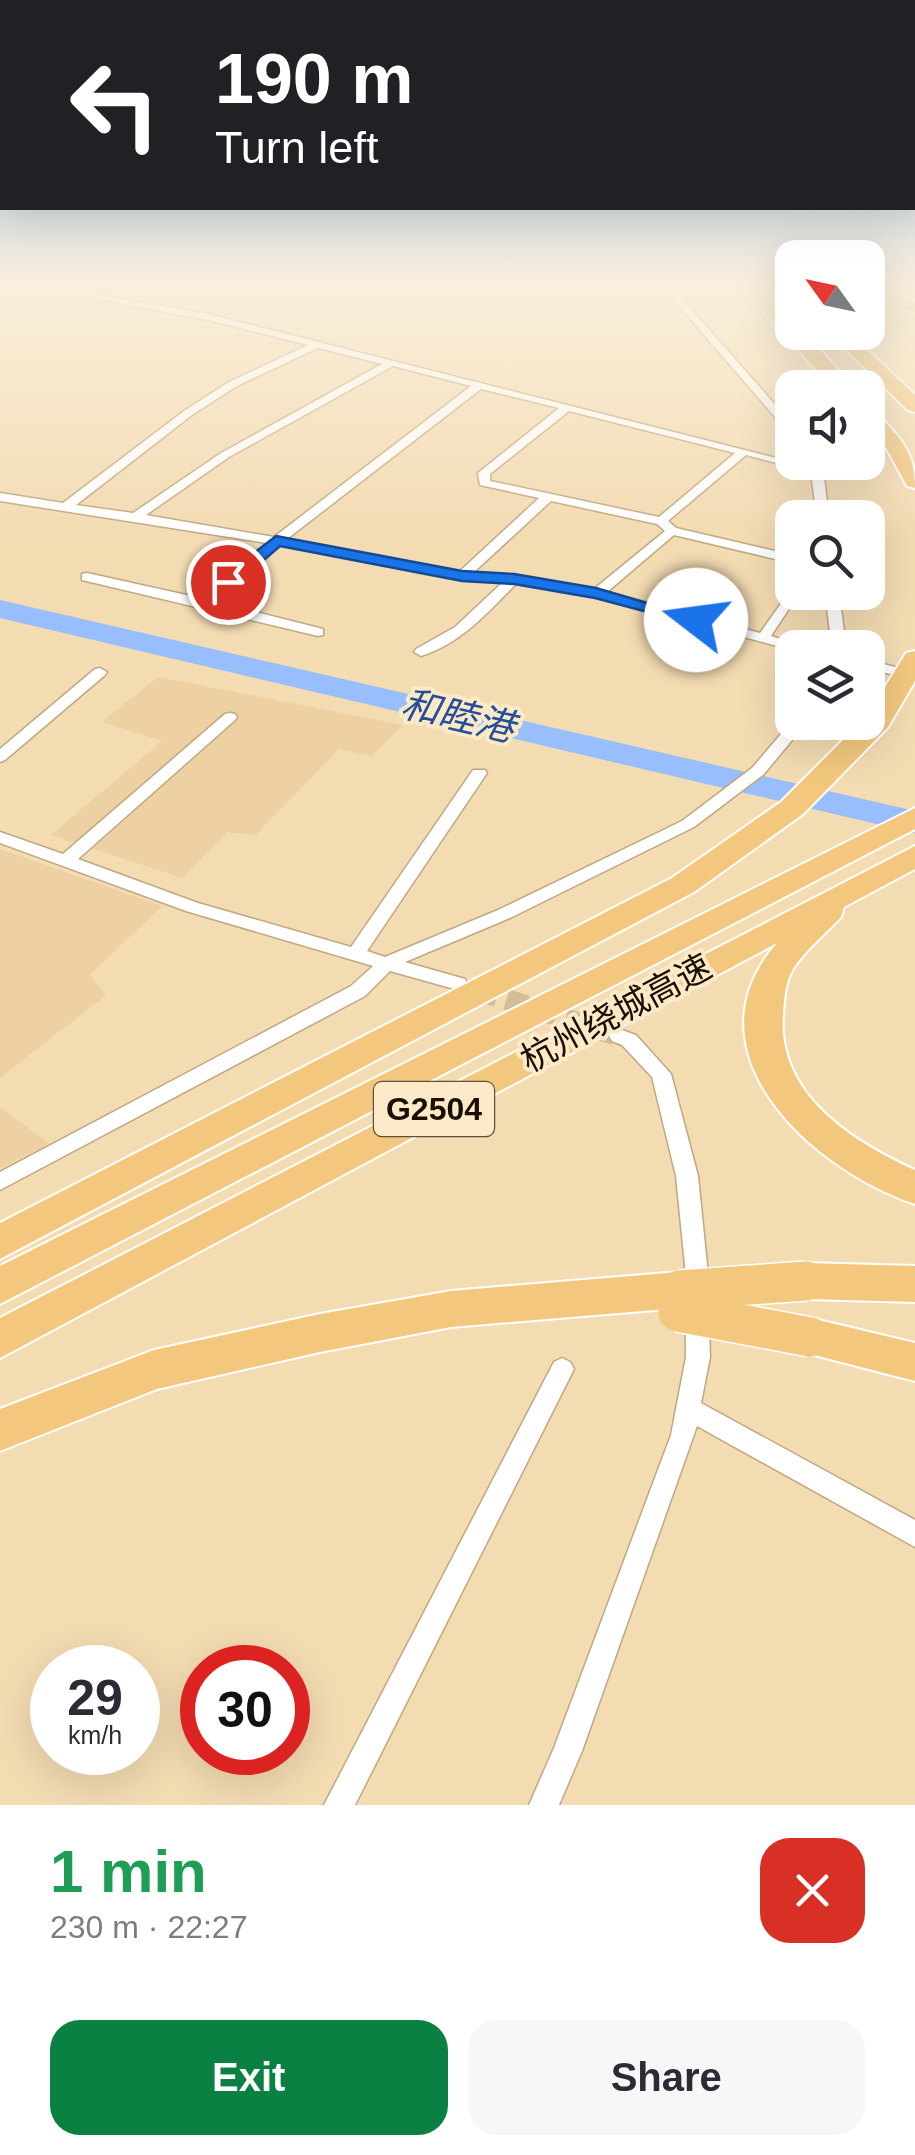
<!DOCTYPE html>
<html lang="en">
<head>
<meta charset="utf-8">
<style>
	:root { --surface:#fff; --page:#f7f7f7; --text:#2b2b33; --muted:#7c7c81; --accent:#0b8043 }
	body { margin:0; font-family:Helvetica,"Noto Sans SC",sans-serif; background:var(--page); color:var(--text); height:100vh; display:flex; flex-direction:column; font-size:38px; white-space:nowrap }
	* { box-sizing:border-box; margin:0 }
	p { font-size:32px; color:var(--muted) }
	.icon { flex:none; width:55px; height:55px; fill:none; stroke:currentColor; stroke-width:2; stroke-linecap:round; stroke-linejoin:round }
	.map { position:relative; height:1805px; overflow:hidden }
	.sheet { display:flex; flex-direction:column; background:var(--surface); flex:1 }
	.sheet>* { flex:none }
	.hud { position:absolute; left:0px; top:0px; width:915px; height:210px; box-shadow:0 10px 40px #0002; background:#202124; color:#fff; overflow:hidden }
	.needle { width:65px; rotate:303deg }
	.controls { position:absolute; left:775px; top:240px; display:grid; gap:20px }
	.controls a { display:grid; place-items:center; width:110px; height:110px; border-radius:20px; background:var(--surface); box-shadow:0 10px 40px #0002; font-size:50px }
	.speed { position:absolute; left:30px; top:1645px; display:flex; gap:20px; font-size:50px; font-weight:700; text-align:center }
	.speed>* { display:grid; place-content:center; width:130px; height:130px; border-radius:50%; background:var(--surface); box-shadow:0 10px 40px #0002; line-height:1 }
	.speed small { font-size:25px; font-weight:400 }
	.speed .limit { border:15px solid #d22; background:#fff; color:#111 }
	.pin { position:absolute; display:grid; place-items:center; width:85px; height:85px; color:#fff; margin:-42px; border:5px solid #fff; border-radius:50%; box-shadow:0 2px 10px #0007 }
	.me { position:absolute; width:110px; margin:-55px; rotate:285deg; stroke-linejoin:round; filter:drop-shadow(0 0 8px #0008) }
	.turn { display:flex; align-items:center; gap:35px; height:210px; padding:0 50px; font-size:45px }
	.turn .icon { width:130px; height:130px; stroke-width:2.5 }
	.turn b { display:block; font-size:70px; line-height:85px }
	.round { display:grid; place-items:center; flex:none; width:105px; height:105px; border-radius:30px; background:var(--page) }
	.overview { display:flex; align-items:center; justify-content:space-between; height:170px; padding:0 50px }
	h1 { font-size:60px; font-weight:700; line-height:75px; color:#1e9e55 }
	.button { display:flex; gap:20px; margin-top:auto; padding:20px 50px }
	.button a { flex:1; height:115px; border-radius:30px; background:var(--accent); color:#fff; font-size:40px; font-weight:700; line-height:115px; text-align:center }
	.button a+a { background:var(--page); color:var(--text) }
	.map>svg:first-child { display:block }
	.built { fill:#edd1a2 }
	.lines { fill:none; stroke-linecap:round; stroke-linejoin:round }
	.river { fill:#98befe; fill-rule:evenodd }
	.street-tunnel { stroke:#d2bd98; stroke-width:21; stroke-dasharray:21 10; stroke-linecap:butt }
	.street-casing { stroke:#bfa882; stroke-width:3 }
	.highway-casing { stroke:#fff; stroke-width:4 }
	.street { fill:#fff; fill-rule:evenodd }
	.highway { fill:#f3c87e; fill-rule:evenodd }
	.highway-bridge-casing { stroke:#fff; stroke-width:42; stroke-linecap:butt }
	.highway-bridge { stroke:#f3c87e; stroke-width:39 }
	.route { fill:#1a73e8; stroke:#114b97; stroke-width:2.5 }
	.labels { text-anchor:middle; stroke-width:8; stroke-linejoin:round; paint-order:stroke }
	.shield { fill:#fce9c8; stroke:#5c513e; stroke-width:2.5 }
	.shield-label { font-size:32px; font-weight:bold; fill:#181003 }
	.street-label { font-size:35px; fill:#181003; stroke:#fce9c8 }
	.water-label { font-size:38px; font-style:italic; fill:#254f99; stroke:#fce9c8 }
</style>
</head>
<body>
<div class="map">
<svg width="915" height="1805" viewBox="0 0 915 1805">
	<rect width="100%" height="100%" fill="#f3dbb2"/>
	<path class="built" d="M158,677l245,48 -31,31 -33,-7 -83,86 -29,-3 -45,46 -131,-43 111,-94 -60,-19z
		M0,849l162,57 -72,69 16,20 -106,83z
		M0,1107l50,37 -50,24z"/>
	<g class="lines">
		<path class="river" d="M0,600l915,211v22l-915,-215z"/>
		<path class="street-tunnel" d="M477,990l142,46"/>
		<g class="street-casing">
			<path id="street" d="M22,285h20l166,29 584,148h26l5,8 6,48h-12l-6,-46 -65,-17 -78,66 8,7 116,27v8l-118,-28 -67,57 153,41 32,-45v4h8l-29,44 37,12h-16v2l-196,-53 -79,-14c-29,29 -56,61 -96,73l-7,-4 2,-3 39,-22 48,-45 -41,-2 -183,-35 -66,56 110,28v6l-5,1 -236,-56v-6l5,-1 113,25 67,-55 -267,-42v-8l63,10 121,-92 45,-29 79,-37 -100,-25zM318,348l64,16 -161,89 -88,60 -57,-8 116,-90 45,-29zM393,366l78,20 -197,151 -128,-22 83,-58zM481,389l78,19 -81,65 2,12 59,13 -80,74 -172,-33zM569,411l166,42 -76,64 -169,-36v-7zM551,501l106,23 8,7 -71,58 -80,-14 -41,-2z
				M661,285h9l122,139v9l-4,-1z
				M825,592h14l7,56h-14z
				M868,660l27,7 2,3 -7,4 -22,-6z
				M100,668l7,4 -2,3 -100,85 -5,2v-13l95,-80z
				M230,713l5,1 2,3 -2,3 -157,139 120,44 153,44 122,-177h12l2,3 -120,178 18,6 113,-47 184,-89 70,-53 40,-47 15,1 -43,52 -70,53 -184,91 -105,44 60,17 2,5 -2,5 -7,1 -68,-19 -25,25 -365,194v-18l351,-186 22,-20 -187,-55 -186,-68v-11l63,22 162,-140z
				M619,1029l17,6 35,39 27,102 9,89 3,92 -9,46 214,117v27l-218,-121 -115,325 -23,54h-30l25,-57 117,-313 15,-78 -1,-92 -9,-89 -24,-99 -30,-32 -10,-4 -3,-5 3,-5z
				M562,1358l8,4 4,7 -219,436h-31l230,-443z"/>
		</g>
		<g class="highway-casing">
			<path id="highway" d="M739,285h18l35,36v11h13l48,56h-20z
				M774,285h18v14z
				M868,285l47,17v11l-47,-19z
				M828,332h20l67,63v17l-7,-2z
				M868,409l7,2c24,27 40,38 40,77l-8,-2 -20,-37 -19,-22z
				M915,651v30l-27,46 -85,87 -109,78 -694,367v-36l672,-345 109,-76 80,-80h7v-7l38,-62z
				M915,808v21l-915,475v-38z
				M915,846v23l-71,38 -3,10c-16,17 -36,33 -48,52 -8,13 -9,31 -10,46 -6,79 68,126 132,155v34c-102,-34 -233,-152 -138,-261l-777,415v-40z
				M806,1263l109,3v36l-109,-3 -15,-6 -6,-12 6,-12z
				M679,1272l15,5 6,13 -6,13 -15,5 -228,19 -131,25 -163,37 -157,62v-42l154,-59 166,-36 131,-23z
				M810,1318l105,25v38l-120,-31 -7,-13 7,-13z"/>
		</g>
		<use href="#street" class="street"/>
		<use href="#highway" class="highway"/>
		<g class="highway-bridge-casing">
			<path id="highway-bridge" d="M679,1290l127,-9
				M678,1312l132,25"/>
		</g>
		<use href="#highway-bridge" class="highway-bridge"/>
	</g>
	<linearGradient id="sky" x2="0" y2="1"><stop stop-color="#88b8f1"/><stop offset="0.53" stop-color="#faefdc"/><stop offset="1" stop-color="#faefdc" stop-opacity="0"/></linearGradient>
	<rect width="915" height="538" fill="url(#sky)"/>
	<path class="route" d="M276,536l186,35 52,3 82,14 109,32 -9,5 -101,-27 -81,-14 -52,-3 -182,-35 -46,40h-12v-8z"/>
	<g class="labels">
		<rect class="shield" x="374" y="1082" width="120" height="54" rx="8"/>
		<g class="shield-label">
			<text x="434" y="1120">G2504</text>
		</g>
		<g class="street-label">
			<text transform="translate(616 1013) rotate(-28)" y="12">杭州绕城高速</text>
		</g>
		<g class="water-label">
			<text transform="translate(458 716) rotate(13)" y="13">和睦港</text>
		</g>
	</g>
</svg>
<div class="controls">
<a><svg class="needle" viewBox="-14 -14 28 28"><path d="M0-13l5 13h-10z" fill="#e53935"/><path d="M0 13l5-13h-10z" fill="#7c7c81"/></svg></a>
<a><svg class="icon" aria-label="sound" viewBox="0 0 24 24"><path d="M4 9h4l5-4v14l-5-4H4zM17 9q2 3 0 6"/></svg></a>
<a><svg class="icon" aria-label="search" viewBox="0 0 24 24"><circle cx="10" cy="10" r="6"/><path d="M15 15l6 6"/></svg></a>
<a><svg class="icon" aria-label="layers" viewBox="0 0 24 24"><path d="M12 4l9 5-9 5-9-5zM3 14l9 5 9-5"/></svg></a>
</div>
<div class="speed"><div>29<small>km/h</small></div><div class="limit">30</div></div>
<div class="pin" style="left:228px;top:582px;background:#d93025"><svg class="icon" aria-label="arrive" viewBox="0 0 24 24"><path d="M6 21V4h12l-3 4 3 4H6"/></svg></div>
<svg class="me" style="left:696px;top:620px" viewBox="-20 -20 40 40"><circle r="19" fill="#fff"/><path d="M0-13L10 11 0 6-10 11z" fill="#1a73e8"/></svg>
<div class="hud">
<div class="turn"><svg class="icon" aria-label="left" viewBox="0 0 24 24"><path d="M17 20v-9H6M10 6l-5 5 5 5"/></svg><div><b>190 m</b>Turn left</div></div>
</div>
</div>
<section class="sheet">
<div class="overview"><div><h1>1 min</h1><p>230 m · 22:27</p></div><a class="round" style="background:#d93025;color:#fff"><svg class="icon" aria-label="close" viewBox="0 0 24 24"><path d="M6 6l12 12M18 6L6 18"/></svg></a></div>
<div class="button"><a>Exit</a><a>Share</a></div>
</section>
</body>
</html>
